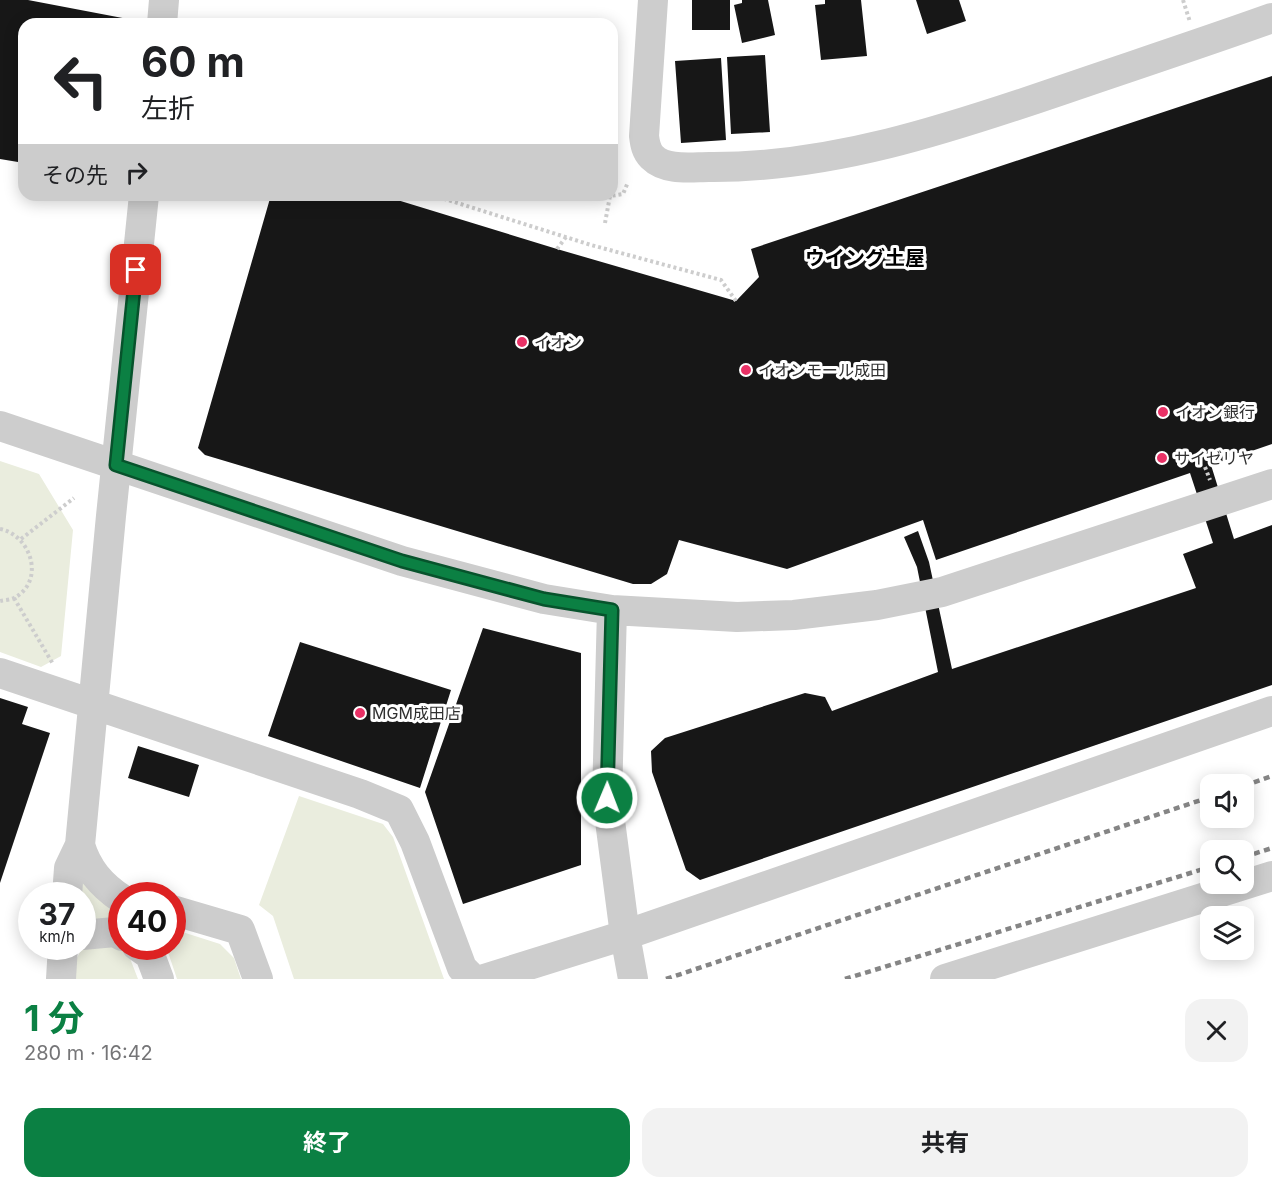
<!DOCTYPE html>
<html lang="ja">
<head>
<meta charset="utf-8">
<style>
	:root { --surface:#fff; --page:#f2f2f2; --text:#202124; --muted:#757577; --accent:#0b8043 }
	body { margin:0; font-family:Inter,"Noto Sans JP",sans-serif; background:var(--page); color:var(--text); height:100vh; display:flex; flex-direction:column; font-size:22px; white-space:nowrap }
	* { box-sizing:border-box; margin:0 }
	p { font-size:20px; color:var(--muted) }
	.icon { flex:none; width:33px; height:33px; fill:none; stroke:currentColor; stroke-width:2; stroke-linecap:round; stroke-linejoin:round }
	.map { position:relative; height:979px; overflow:hidden }
	.sheet { display:flex; flex-direction:column; background:var(--surface); flex:1 }
	.sheet>* { flex:none }
	.guide { position:absolute; left:18px; top:18px; width:600px; height:183px; border-radius:18px; box-shadow:0 3px 15px #0003; background:#fff; color:var(--text); overflow:hidden }
	.fabs { position:absolute; left:1200px; top:774px; display:grid; gap:12px }
	.fabs a { display:grid; place-items:center; width:54px; height:54px; border-radius:12px; background:var(--surface); box-shadow:0 3px 15px #0003; font-size:30px }
	.speed { position:absolute; left:18px; top:882px; display:flex; gap:12px; font-size:30px; font-weight:700; text-align:center }
	.speed>* { display:grid; place-content:center; width:78px; height:78px; border-radius:50%; background:var(--surface); box-shadow:0 3px 15px #0003; line-height:1 }
	.speed small { font-size:15px; font-weight:400 }
	.speed .limit { border:9px solid #d22; background:#fff; color:#111 }
	.pin { position:absolute; display:grid; place-items:center; width:51px; height:51px; color:#fff; margin:-26px; border-radius:12px; box-shadow:0 3px 9px #0006 }
	.me { position:absolute; width:66px; margin:-33px; rotate:1deg; stroke-linejoin:round; filter:drop-shadow(0 0 4px #0008) }
	.turn { display:flex; align-items:center; gap:21px; height:126px; padding:0 24px; font-size:27px }
	.turn .icon { width:78px; height:78px; stroke-width:2.5 }
	.turn b { display:block; font-size:42px; line-height:51px }
	.then { display:flex; align-items:center; height:57px; padding:0 24px; background:#0003; gap:12px; font-size:22px }
	.round { display:grid; place-items:center; flex:none; width:63px; height:63px; border-radius:18px; background:var(--page) }
	.summary { display:flex; align-items:center; justify-content:space-between; height:102px; padding:0 24px }
	h1 { font-size:36px; font-weight:700; line-height:45px; color:var(--accent) }
	.primary-button { display:flex; gap:12px; margin-top:auto; padding:12px 24px }
	.primary-button a { flex:1; height:69px; border-radius:18px; background:var(--accent); color:#fff; font-size:24px; font-weight:700; line-height:69px; text-align:center }
	.primary-button a+a { background:var(--page); color:var(--text) }
	.map>svg:first-child { display:block }
	.green { fill:#eaedde }
	.building { fill:#171717 }
	.lines { fill:none; stroke-linecap:round; stroke-linejoin:round }
	.path { stroke:#cdcdcd; stroke-width:4; stroke-dasharray:3 3; stroke-linecap:butt }
	.minor { stroke:#cdcdcd; stroke-width:30 }
	.rail { stroke:#858585; stroke-width:4.5; stroke-dasharray:6 4.5; stroke-linecap:butt }
	.route-casing { stroke:#07532c; stroke-width:15 }
	.route { stroke:#0b8043; stroke-width:10 }
	.poi-dot { fill:#e93166; stroke:#fff; stroke-width:2 }
	.labels { text-anchor:middle; stroke-width:6; stroke-linejoin:round; paint-order:stroke }
	.poi-label { font-size:16px; fill:#303030; stroke:#fff; text-anchor:start }
	.quarter-label { font-size:20px; font-weight:bold; fill:#000; stroke:#fff }
</style>
</head>
<body>
<div class="map">
<svg width="1272" height="979" viewBox="0 0 1272 979">
	<rect width="100%" height="100%" fill="#fff"/>
	<path class="green" d="M0,461l39,13 34,56 -12,126 -20,11 -41,-15z
		M299,796l84,28 10,13 51,142h-150l-21,-63 -14,-11z
		M76,876l45,36v17l-38,-3 -1,-30h-6z
		M173,929l47,15 14,14 7,21h-64l-10,-30 -6,-2 11,-1z
		M87,941l39,7 12,31h-67c0,-14 9,-27 16,-38z"/>
	<path class="building" d="M0,0h28l105,20 -1,4h-108v139l-24,-4z
		M692,0h38v30h-38z
		M742,0h26l7,35 -33,8 -8,-38 8,-2z
		M825,0h36l6,56 -46,4 -6,-55 10,-1z
		M916,0h43l7,21 -39,13z
		M765,55l5,77 -39,2 -4,-77z
		M721,58l5,82 -45,3 -6,-82z
		M1272,76v368l-61,21 23,74 38,-14v160l-572,195 -14,-10 -34,-98 -1,-21 14,-13 140,-45 20,4 7,14 106,-39 -21,-105 -13,-30 14,-6 11,31 23,107 244,-81 -13,-34 30,-11 -23,-70 -254,87 -13,-40 -136,49 -108,-29 -12,34 -16,10h-18l-428,-129 -7,-7 73,-253h110l176,54 179,52 23,-24 -8,-28z
		M483,628l98,25v212l-118,39 -38,-112z
		M300,642l151,48 -31,98 -152,-52z
		M0,698l28,9 -6,17 28,9 -50,150z
		M138,746l61,19 -10,32 -61,-19z"/>
	<g class="lines">
		<path class="path" d="M1183,0l7,22
			M432,195l159,50 130,35 15,21
			M605,223l5,-27 13,-2 5,-12
			M557,249l9,-12
			M1205,467l5,13
			M0,529c31,6 46,52 14,69 -4,2 -10,2 -14,3
			M21,539l53,-41
			M14,598l39,66"/>
		<path class="minor" d="M653,0l-9,136c1,8 2,15 8,21 14,14 39,10 57,10 121,1 239,-38 353,-77 70,-24 140,-47 210,-72
			M162,24l2,-24
			M0,426l402,135 142,38 68,11 125,7 57,-2 83,-10 65,-13 330,-108
			M612,610l-5,188 18,137 8,44
			M0,673l360,121 39,16 16,32 47,126 11,11
			M80,845c7,24 21,40 42,54
			M67,896l2,-28 11,-23 31,-329 33,-321
			M172,910l68,20 18,49
			M82,935l33,-3 7,4
			M137,946l13,9 9,24
			M61,979l2,-33
			M484,979l141,-44 647,-224
			M945,979l327,-103"/>
		<path class="rail" d="M1244,786l28,-10
			M1244,857l28,-9
			M666,979l544,-182
			M845,979l365,-112"/>
	</g>
	<g class="lines">
		<g class="route-casing">
			<path id="route" d="M136,270l-20,195 286,96 142,38 68,11 -5,188"/>
		</g>
		<use href="#route" class="route"/>
	</g>
	<g class="poi-dot">
		<circle cx="522" cy="342" r="6"/>
		<circle cx="746" cy="370" r="6"/>
		<circle cx="1163" cy="412" r="6"/>
		<circle cx="1162" cy="458" r="6"/>
		<circle cx="360" cy="713" r="6"/>
	</g>
	<g class="labels">
		<g class="poi-label">
			<text x="534" y="348">イオン</text>
			<text x="758" y="376">イオンモール成田</text>
			<text x="1175" y="418">イオン銀行</text>
			<text x="1174" y="464">サイゼリヤ</text>
			<text x="372" y="719">MGM成田店</text>
		</g>
		<g class="quarter-label">
			<text x="865" y="265">ウイング土屋</text>
		</g>
	</g>
</svg>
<div class="fabs">
<a><svg class="icon" aria-label="sound" viewBox="0 0 24 24"><path d="M4 9h4l5-4v14l-5-4H4zM17 9q2 3 0 6"/></svg></a>
<a><svg class="icon" aria-label="search" viewBox="0 0 24 24"><circle cx="10" cy="10" r="6"/><path d="M15 15l6 6"/></svg></a>
<a><svg class="icon" aria-label="layers" viewBox="0 0 24 24"><path d="M12 4l9 5-9 5-9-5zM3 14l9 5 9-5"/></svg></a>
</div>
<div class="speed"><div>37<small>km/h</small></div><div class="limit">40</div></div>
<div class="pin" style="left:136px;top:270px;background:#d93025"><svg class="icon" aria-label="arrive" viewBox="0 0 24 24"><path d="M6 21V4h12l-3 4 3 4H6"/></svg></div>
<svg class="me" style="left:607px;top:798px" viewBox="-20 -20 40 40"><circle r="17" fill="#0b8043" stroke="#fff" stroke-width="3"/><path d="M0-11L8 9 0 5-8 9z" fill="#fff"/></svg>
<div class="guide">
<div class="turn"><svg class="icon" aria-label="left" viewBox="0 0 24 24"><path d="M17 20v-9H6M10 6l-5 5 5 5"/></svg><div><b>60 m</b>左折</div></div>
<div class="then">その先<svg class="icon" aria-label="right" viewBox="0 0 24 24"><path d="M7 20v-9h11M14 6l5 5-5 5"/></svg></div>
</div>
</div>
<section class="sheet">
<div class="summary"><div><h1>1 分</h1><p>280 m · 16:42</p></div><a class="round"><svg class="icon" aria-label="close" viewBox="0 0 24 24"><path d="M6 6l12 12M18 6L6 18"/></svg></a></div>
<div class="primary-button"><a>終了</a><a>共有</a></div>
</section>
</body>
</html>
